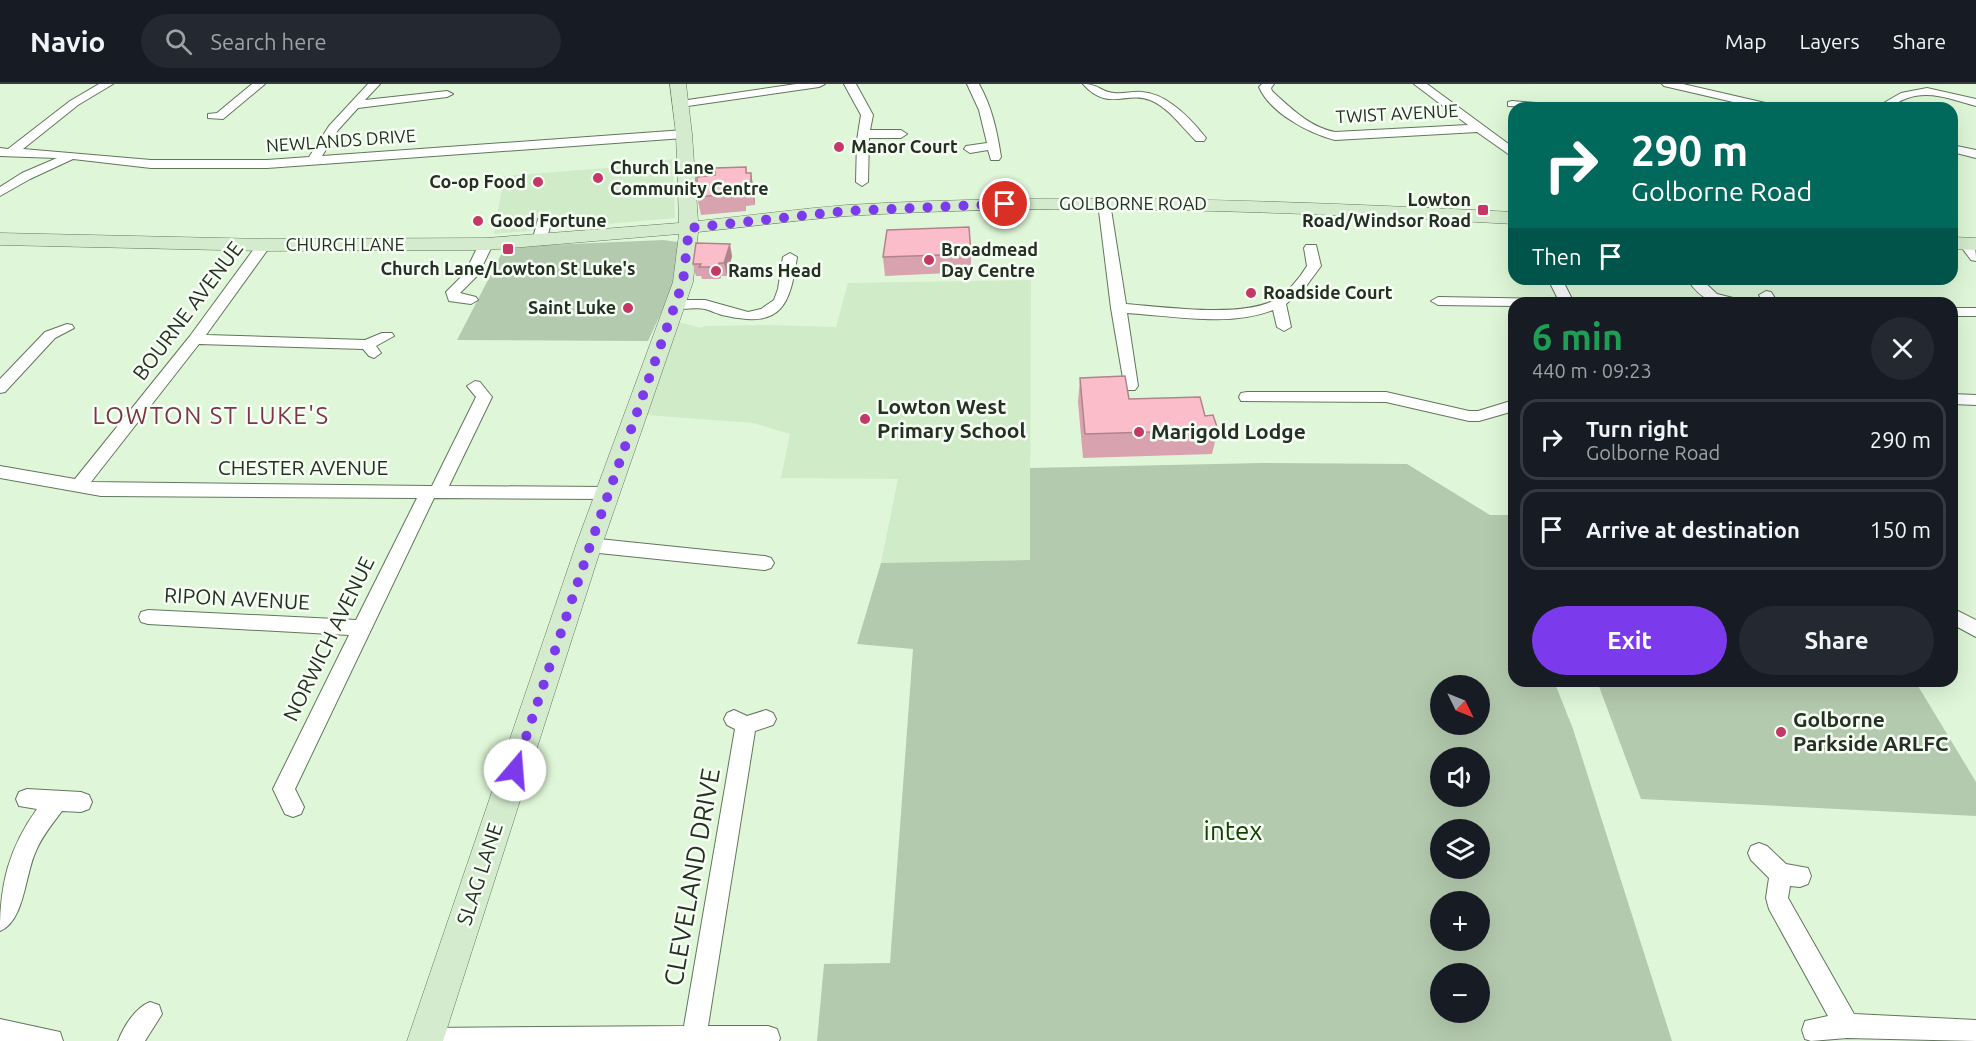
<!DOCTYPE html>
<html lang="en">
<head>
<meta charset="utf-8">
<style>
	:root { --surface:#171b24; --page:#242831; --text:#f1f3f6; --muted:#9ea1a6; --line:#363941; --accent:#7c3aed }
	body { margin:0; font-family:Ubuntu,sans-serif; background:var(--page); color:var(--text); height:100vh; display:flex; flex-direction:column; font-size:22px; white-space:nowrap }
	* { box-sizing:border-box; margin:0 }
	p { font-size:20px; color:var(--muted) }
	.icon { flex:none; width:33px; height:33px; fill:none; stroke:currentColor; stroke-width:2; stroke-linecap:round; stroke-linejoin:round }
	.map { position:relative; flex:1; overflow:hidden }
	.side { position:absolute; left:1508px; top:213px; width:450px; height:390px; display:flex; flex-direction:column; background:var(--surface); border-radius:18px; box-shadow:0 6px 24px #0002 }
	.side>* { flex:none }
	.top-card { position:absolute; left:1508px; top:18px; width:450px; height:183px; border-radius:18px; box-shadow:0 6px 24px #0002; background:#00695c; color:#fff; overflow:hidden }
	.needle { width:39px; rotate:133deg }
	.tools { position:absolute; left:1430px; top:591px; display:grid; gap:12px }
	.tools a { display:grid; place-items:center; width:60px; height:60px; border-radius:50%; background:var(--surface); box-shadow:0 6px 24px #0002; font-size:30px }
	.pin { position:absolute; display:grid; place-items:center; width:51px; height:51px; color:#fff; margin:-26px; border:3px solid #fff; border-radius:50%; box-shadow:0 2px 6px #0007 }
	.me { position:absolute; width:66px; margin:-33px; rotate:18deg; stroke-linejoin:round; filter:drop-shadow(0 0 4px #0008) }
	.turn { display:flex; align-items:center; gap:21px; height:126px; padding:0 24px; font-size:27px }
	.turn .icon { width:78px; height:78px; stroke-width:2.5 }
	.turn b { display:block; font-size:42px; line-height:51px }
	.then { display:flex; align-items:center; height:57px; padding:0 24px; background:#0003; gap:12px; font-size:22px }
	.round { display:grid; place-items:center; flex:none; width:63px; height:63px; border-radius:32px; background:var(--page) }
	.headline { display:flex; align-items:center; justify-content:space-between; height:102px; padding:0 24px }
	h1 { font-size:36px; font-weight:600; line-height:45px; color:#1e9e55 }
	.button { display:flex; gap:12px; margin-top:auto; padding:12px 24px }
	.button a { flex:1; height:69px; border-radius:36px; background:var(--accent); color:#fff; font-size:24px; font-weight:600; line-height:69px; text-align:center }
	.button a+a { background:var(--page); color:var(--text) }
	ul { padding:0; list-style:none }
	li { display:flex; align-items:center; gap:18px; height:81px; margin:0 12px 9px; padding:0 12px; border:3px solid var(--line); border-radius:18px }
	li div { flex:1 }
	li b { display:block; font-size:22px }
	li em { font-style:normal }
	header { display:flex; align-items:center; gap:36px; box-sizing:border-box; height:84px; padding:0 30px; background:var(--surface); border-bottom:2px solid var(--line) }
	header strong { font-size:28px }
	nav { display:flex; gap:33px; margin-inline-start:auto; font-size:21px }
	.search { width:420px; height:54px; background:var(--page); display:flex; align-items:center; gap:15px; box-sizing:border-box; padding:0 21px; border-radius:33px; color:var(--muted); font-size:22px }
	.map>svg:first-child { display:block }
	.built { fill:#cfebc7 }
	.green { fill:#b4caae; fill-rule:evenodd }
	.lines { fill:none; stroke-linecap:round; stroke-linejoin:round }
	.street-casing { stroke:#62765c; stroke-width:2 }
	.secondary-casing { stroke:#62765c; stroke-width:1 }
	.street { fill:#fff; fill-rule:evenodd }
	.secondary { fill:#d4ebcd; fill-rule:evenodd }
	.wall { fill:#d8a3ae }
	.shaded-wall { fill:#b0848d }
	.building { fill:#fbbdca; stroke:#b0848d; stroke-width:1.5 }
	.route { stroke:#7c3aed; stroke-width:10; stroke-dasharray:0 18 }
	.poi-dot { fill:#c43767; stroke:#f6fff3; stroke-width:2 }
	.labels { text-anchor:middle; stroke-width:5; stroke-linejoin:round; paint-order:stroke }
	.far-street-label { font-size:18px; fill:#262f23; stroke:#f6fff3 }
	.far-poi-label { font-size:18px; font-weight:bold; fill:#262f23; stroke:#f6fff3; text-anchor:start }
	.street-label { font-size:21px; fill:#262f23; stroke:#f6fff3 }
	.poi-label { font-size:21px; font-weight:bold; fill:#262f23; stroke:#f6fff3; text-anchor:start }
	.quarter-label { font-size:24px; letter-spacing:1.5px; fill:#7c3549; stroke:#f6fff3 }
	.near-park-label { font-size:26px; fill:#134000; stroke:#f6fff3 }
	.near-street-label { font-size:26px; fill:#262f23; stroke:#f6fff3 }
</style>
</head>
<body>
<header>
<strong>Navio</strong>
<div class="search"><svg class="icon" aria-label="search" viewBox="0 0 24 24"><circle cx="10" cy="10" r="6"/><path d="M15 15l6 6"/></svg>Search here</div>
<nav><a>Map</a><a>Layers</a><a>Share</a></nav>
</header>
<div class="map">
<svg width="1976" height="957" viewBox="0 0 1976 957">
	<rect width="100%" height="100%" fill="#dff7d8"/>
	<path class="built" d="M673,75l2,59 -181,16 10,-58 114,-9z
		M1031,196l-1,280 -149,3 17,-84 -117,-1 9,-44 -37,-11 -107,-8 33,-93 22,6 4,-2 62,-1 69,2 12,-44z"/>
	<path class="green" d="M663,156l15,2 -2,39 -28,60 -191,-1 48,-93z
		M1262,379l145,1 83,51h23l1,166h40l19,48 99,312h-855l7,-77 66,-1 23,-314 -56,-5 24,-81 149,-3v-92zM1440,602h39v38h-39zM1440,674h39v38h-39zM1440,746h39v38h-39zM1440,818h39v38h-39zM1440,890h39v38h-39z
		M1597,597h318l61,101v34l-335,-17z"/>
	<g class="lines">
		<g class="street-casing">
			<path id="street" d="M99,0h14l-35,21 -55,44 128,11h116l42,-3 20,-31 39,-42h12l-15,16 82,-9 6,3 -6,3 -89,11 -20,22 -16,26 362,-26 6,4 -6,4 -417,30h-116l-78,-9 -43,20 -30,17v-9l22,-14 35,-15 -57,-2v-8l8,1 62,-48z
				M252,0h13l-42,35 -15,-1v-4l9,-1z
				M796,0h29l-6,3 -138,20 -6,-3 6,-3z
				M844,0h12l17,31 -3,15h31l6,4 -6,4h-32l-1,44 -6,4 -6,-4 1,-42 4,-25z
				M967,0h12c13,23 18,47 22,73l-2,3h-8l-3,-10 -18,3 -6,-4 2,-3 21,-3 -8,-33z
				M1083,0c16,0 18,8 31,9 10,1 19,-2 28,-1 26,2 49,27 64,46l-2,3h-8c-14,-14 -28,-34 -46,-41 -25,-9 -42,12 -67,-16z
				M1262,0h12l-3,4 1,3c19,17 37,36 63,41l133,-7 -54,-41h13l87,64v10l-37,-26 -142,8c-25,-6 -65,-27 -76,-53z
				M1662,0h21l91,21 6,3h-21l-95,-22z
				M1927,4l49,11v7c-20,-5 -39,-14 -61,-10 -16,3 -21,12 -40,12l26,-15z
				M1512,17l49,4 6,3 -59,-2v-4z
				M1952,61l24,5v8l-24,-6z
				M1104,115l6,4 16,101c39,3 113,14 149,-4 13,-8 24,-21 32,-34l-3,-18 2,-3h10l5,21 -17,23 -18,15 5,23 -7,4 -7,-4 -4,-17c-44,17 -100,6 -146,3l11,73 -3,4h-10l-14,-82 -13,-105z
				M545,131l7,4 -6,23 -2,3h-10l-2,-3 6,-23z
				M486,156l7,4 -15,31 -18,18 16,4 2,3 -7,4 -22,-3 -3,-9 19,-19 14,-29z
				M1966,156c10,3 10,12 10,21l-5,-1 -12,-16z
				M264,157l7,4 -65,90 159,5 17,-7h10l2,3 -18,10 5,7 -7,5 -5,-2 -6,-7 -164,-5 -108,138 341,4 44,-89 -9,-11 8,-5 5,1 12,15 -43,89 159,1 6,2 2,4 -2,4 -6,2 -174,-1 -139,291 9,18 -3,7 -8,3 -8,-3 -12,-25 76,-154 -201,-11 -7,-2 -2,-5 2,-5 7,-2 208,10 61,-122 -316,-2 -101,-18v-12l75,13 115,-143 69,-94z
				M790,169l7,4c-7,48 -15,71 -70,59 -8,-1 -15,-5 -22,-7 -12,-3 -28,4 -36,-5l7,-4h29l43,12 13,-3 13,-9 4,-11 5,-32z
				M1548,195h14l12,24h-60v3l-76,-1 -7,-4 7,-4 120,2z
				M1687,195h14l16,15 24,6 2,3c-28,0 -39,1 -56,-24z
				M1766,207l5,1 7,11h-14l-5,-8z
				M1952,224h24v8h-24z
				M67,240l5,1 2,3 -19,10 -50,54 -5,1v-14l45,-47z
				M1247,308h139l83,19h9l36,-11v11l-35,10h-10l-83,-19 -145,-1 -2,-4 2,-4z
				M1952,310l24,1v10l-24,-1z
				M589,454l176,18 6,2 3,5 -3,5 -6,2 -176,-18 -6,-2 -3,-5 3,-5z
				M1952,524l24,12v17l-24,-13z
				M734,626l13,6 19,-6 7,3 3,6 -3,6 -18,6 -47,295h60l9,3 3,9 -1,3h-366l3,-10 9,-3 259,-2 51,-297 -8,-4 -3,-6 3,-6z
				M27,705l54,3 8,3 3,7 -3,7 -8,3 -19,-1c-9,12 -20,25 -26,40 -11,22 -11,70 -36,80 0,-47 9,-83 37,-122l-18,-3 -3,-7 3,-7z
				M1759,759l8,3 19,18 22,4 3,8 -3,8 -8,3 -10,-1 -2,12 66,116 122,6v21l-129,-3 -36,3 -6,-2 -3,-9 3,-9 23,-5 -59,-107 -3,-11 3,-20 -18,-18 -3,-7 3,-7z
				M150,918l9,3 3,9 -17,27h-27c6,-15 17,-33 32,-39z
				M0,935l60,13 3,9h-63z"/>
		</g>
		<g class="secondary-casing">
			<path id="secondary" d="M670,0h16l6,50 6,87c49,-5 99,-12 149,-16 222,-13 444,-4 667,7v12c-223,-12 -445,-22 -667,-8 -50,4 -100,11 -149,16l-5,50 -91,263 -159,496h-36l169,-496 97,-263 6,-48 -193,16 -222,1 -264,-6v-12l264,6 222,-1 193,-15 -3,-89z
				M1952,153l24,1v12l-24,-1z"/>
		</g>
		<use href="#street" class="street"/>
		<use href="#secondary" class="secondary"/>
	</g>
	<path class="wall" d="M746,83l1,6 7,17 1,15 -9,1v5l-45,4 -4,-18 18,-22z
		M971,170v18l-86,4 -2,-19z
		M732,172l-5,20h-6l-1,3h-18l-1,-3h-5l-3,-12z
		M1080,294l49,21 76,17 13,14 -6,24 -129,4 -5,-56z"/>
	<path class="shaded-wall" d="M751,89l3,17 1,15 -4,-18z
		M730,160l2,12 -5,20 -3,-13z
		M719,179l2,13 -1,3 -2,-12z"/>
	<path class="building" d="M746,83v6h5v14l-8,1v5l-46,4v-20l18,-2v-7z
		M969,143l2,27 -88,3 4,-27z
		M696,159l34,1 -6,19h-5l-1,4h-19l2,-3h-8z
		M1125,292l4,23 71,-2 5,19 8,-1 5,15 -133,4 -5,-56z"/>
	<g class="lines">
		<path class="route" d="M515,686l75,-224 93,-264 6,-54 157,-17 159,-7"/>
	</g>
	<g class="poi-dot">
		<circle cx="839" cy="63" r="6"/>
		<circle cx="598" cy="94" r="6"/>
		<circle cx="538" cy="98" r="6"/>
		<rect x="1477" y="120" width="12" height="12" rx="3"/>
		<circle cx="478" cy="137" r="6"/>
		<rect x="502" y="159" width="12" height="12" rx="3"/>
		<circle cx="929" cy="176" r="6"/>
		<circle cx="716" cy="187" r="6"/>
		<circle cx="1251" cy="209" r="6"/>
		<circle cx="628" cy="224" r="6"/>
		<circle cx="865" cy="335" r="6"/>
		<circle cx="1139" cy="348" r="6"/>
		<circle cx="1781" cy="648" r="6"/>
	</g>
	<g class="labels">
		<g class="far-street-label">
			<text transform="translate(1397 30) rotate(-3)" y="6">TWIST AVENUE</text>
			<text transform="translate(341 57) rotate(-4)" y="6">NEWLANDS DRIVE</text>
			<text x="1133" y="126">GOLBORNE ROAD</text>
			<text x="345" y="167">CHURCH LANE</text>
		</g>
		<g class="far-poi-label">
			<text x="851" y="69">Manor Court</text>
			<text x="610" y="90">Church Lane<tspan x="610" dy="21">Community Centre</tspan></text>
			<text x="526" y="104" text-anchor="end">Co-op Food</text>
			<text x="1471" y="122" text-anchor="end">Lowton<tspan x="1471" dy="21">Road/Windsor Road</tspan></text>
			<text x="490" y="143">Good Fortune</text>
			<text x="941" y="172">Broadmead<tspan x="941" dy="21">Day Centre</tspan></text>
			<text x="508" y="191" text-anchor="middle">Church Lane/Lowton St Luke's</text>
			<text x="728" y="193">Rams Head</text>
			<text x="1263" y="215">Roadside Court</text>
			<text x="616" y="230" text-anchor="end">Saint Luke</text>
		</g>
		<g class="street-label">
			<text transform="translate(188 227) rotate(-53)" y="7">BOURNE AVENUE</text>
			<text x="303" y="391">CHESTER AVENUE</text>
			<text transform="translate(237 515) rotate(3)" y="7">RIPON AVENUE</text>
			<text transform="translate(329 555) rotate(-64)" y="7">NORWICH AVENUE</text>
			<text transform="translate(480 790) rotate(-72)" y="7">SLAG LANE</text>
		</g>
		<g class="poi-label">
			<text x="877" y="330">Lowton West<tspan x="877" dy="24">Primary School</tspan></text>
			<text x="1151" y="355">Marigold Lodge</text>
			<text x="1793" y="643">Golborne<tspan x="1793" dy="24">Parkside ARLFC</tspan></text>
		</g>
		<g class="quarter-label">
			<text x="211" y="340">LOWTON ST LUKE'S</text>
		</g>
		<g class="near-park-label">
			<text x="1233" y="756">intex</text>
		</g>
		<g class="near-street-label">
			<text transform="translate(692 793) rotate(-80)" y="9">CLEVELAND DRIVE</text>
		</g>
	</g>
</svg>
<div class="tools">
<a><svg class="needle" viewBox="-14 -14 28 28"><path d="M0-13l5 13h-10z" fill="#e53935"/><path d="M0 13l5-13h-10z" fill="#9ea1a6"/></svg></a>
<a><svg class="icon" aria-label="sound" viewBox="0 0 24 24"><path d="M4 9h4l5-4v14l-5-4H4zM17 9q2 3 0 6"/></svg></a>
<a><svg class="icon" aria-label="layers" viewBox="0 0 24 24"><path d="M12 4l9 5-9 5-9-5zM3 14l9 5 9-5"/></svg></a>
<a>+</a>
<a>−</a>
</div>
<div class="pin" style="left:1005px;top:120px;background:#d93025"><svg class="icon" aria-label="arrive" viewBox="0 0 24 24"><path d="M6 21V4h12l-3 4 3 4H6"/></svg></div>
<svg class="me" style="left:515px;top:686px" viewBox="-20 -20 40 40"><circle r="19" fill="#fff"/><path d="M0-13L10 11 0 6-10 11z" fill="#7c3aed"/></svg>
<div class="top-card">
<div class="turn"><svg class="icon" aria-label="right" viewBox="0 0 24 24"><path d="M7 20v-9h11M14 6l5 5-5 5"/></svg><div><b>290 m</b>Golborne Road</div></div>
<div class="then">Then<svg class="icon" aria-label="arrive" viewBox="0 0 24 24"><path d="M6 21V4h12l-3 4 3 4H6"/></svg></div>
</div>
<section class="side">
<div class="headline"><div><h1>6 min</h1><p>440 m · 09:23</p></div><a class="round"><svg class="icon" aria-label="close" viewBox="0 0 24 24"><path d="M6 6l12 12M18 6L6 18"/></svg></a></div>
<ul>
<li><svg class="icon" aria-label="right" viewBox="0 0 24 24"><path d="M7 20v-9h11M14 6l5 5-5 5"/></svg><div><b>Turn right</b><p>Golborne Road</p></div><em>290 m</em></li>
<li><svg class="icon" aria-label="arrive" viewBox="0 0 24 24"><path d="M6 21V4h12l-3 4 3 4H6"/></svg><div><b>Arrive at destination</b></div><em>150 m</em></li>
</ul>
<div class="button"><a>Exit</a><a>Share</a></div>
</section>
</div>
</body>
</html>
